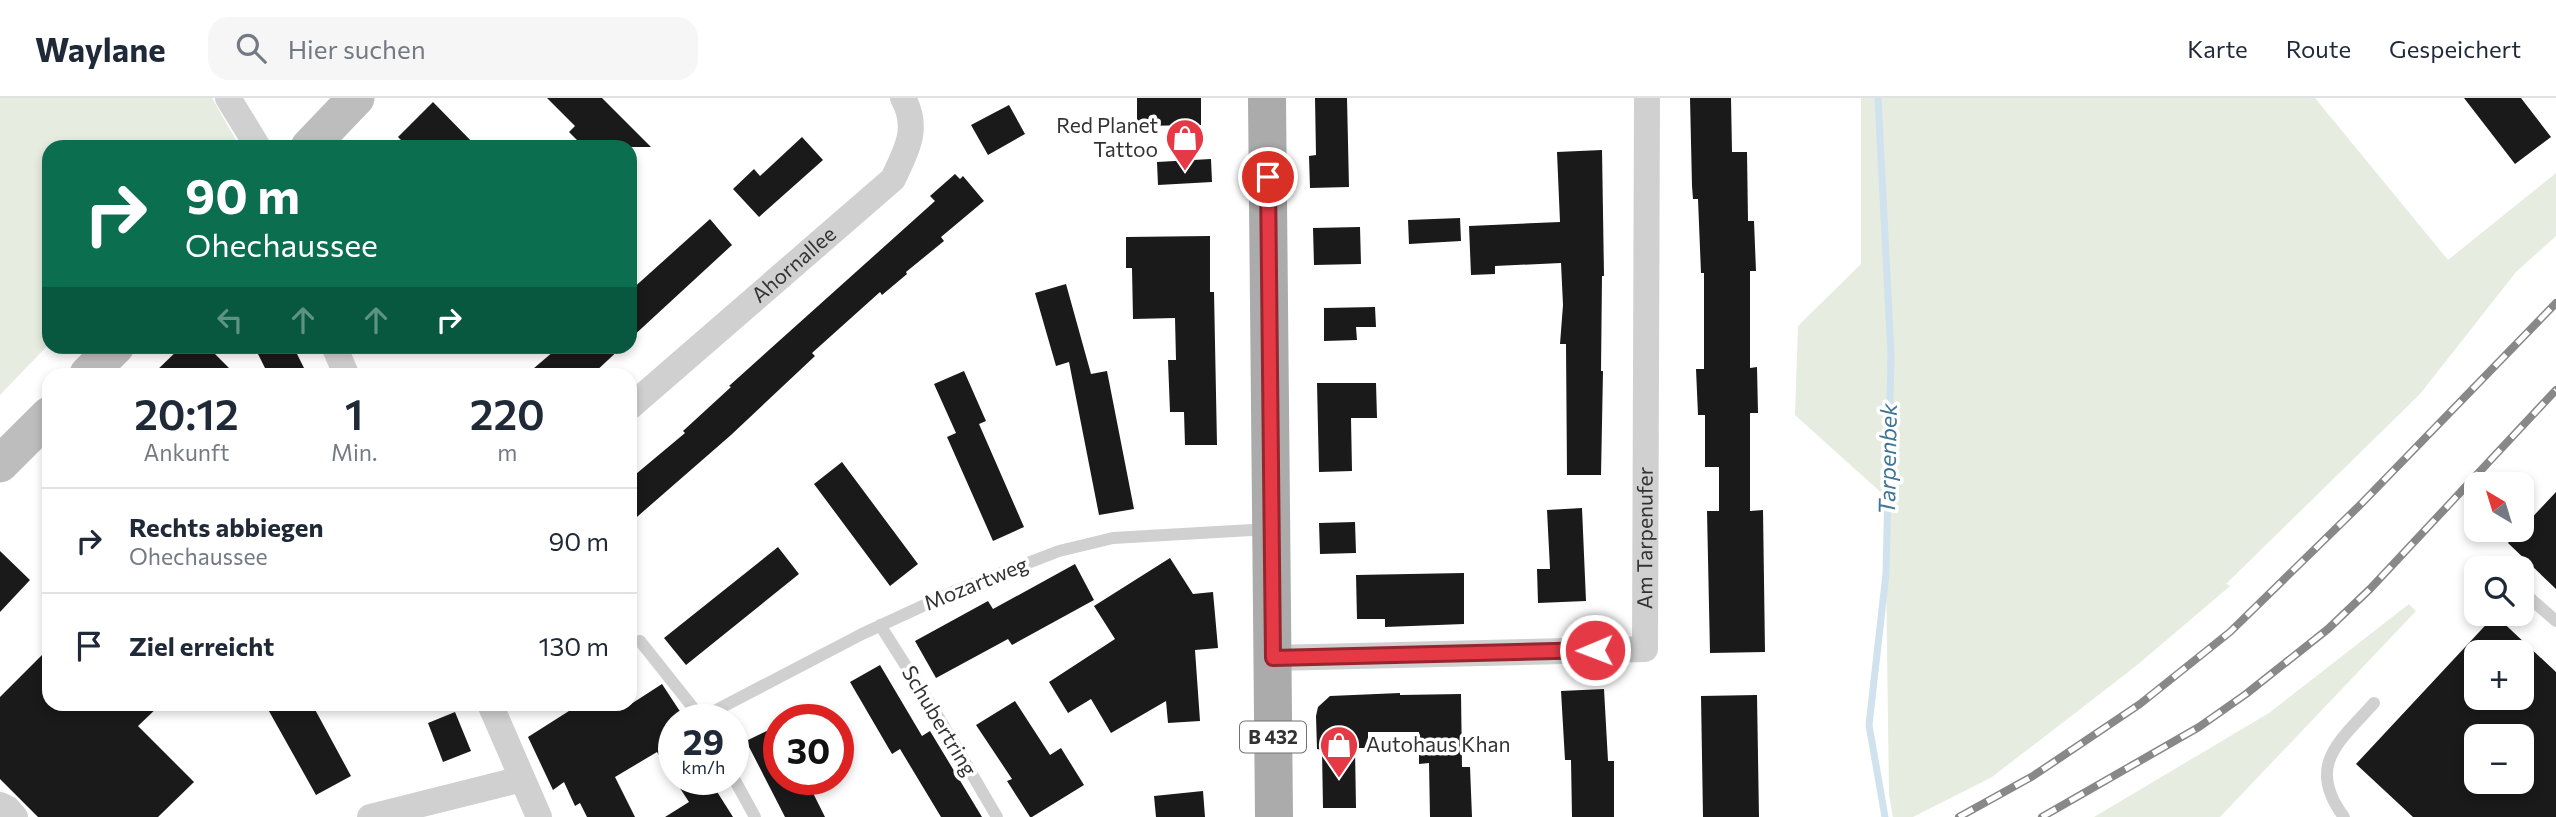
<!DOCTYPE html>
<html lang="de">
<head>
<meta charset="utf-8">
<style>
	:root { --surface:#fff; --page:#f6f6f7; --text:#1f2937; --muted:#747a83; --line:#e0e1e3 }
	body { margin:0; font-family:Commissioner,sans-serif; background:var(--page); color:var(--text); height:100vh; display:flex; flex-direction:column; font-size:26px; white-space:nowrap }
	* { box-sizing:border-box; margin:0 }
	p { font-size:23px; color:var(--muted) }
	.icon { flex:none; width:38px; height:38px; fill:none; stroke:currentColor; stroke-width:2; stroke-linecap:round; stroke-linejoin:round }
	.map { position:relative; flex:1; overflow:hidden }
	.sheet { position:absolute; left:42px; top:270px; width:595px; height:343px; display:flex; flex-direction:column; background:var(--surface); border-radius:21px; box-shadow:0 4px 10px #0003 }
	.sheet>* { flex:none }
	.banner { position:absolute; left:42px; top:42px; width:595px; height:214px; border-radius:21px; box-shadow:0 4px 10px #0003; background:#0b6e4f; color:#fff; overflow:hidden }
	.needle { width:46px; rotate:322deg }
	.buttons { position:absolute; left:2464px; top:374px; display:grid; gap:14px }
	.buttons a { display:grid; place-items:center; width:70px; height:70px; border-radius:14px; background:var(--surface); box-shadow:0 4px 10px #0003; font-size:35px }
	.speed { position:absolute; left:658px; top:606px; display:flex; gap:14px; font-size:35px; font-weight:700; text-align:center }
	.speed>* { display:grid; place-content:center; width:91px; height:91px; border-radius:50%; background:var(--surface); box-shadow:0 4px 10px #0003; line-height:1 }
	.speed small { font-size:18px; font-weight:400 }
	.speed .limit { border:10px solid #d22; background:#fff; color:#111 }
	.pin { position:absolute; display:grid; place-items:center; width:60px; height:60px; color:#fff; margin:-30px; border:4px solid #fff; border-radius:50%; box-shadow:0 2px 7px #0007 }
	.me { position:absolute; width:77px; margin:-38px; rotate:269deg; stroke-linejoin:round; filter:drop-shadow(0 0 5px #0008) }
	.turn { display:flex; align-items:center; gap:24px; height:147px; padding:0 28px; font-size:32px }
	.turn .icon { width:91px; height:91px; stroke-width:2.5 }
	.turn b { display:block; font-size:49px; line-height:60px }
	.lanes { display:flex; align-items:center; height:66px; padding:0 28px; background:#0003; justify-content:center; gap:35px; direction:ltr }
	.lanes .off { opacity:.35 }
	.eta { display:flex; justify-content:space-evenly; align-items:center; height:119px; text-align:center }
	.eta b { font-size:42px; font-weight:600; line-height:49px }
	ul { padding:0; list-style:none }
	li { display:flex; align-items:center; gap:21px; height:105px; padding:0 28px; border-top:2px solid var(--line) }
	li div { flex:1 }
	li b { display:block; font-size:26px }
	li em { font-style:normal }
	header { display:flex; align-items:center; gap:42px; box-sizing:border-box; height:98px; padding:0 35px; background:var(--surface); border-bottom:2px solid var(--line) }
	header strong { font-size:33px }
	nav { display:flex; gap:38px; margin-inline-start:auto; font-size:24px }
	.search { width:490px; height:63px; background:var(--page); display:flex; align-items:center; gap:18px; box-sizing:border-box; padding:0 24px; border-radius:21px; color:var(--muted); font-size:26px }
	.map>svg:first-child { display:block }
	.green { fill:#e6ecdf }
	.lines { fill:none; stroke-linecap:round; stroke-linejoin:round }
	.stream { stroke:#cfe2ee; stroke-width:7 }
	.building { fill:#1a1a1a; fill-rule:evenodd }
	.lane { stroke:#d0d0d0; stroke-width:12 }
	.street { stroke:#d0d0d0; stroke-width:26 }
	.secondary { stroke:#bdbdbd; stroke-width:37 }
	.primary { stroke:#ababab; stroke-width:38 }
	.rail-casing { stroke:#888; stroke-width:8 }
	.rail { stroke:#fff; stroke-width:5; stroke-dasharray:16; stroke-linecap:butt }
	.route-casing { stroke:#96252e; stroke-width:18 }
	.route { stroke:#e63946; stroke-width:12 }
	.labels { text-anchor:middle; stroke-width:7; stroke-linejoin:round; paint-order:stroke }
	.shield { fill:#fff; stroke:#707070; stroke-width:2 }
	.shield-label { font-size:19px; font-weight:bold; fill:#333 }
	.poi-label { font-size:21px; fill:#333; stroke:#fff; text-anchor:end }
	.street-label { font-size:21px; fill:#333; stroke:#fff }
	.water-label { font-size:23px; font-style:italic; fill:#3f7597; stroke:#fff }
</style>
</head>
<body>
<header>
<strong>Waylane</strong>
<div class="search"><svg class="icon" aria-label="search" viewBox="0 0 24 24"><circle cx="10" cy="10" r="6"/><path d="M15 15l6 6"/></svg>Hier suchen</div>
<nav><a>Karte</a><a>Route</a><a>Gespeichert</a></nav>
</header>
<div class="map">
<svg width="2556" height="719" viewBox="0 0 2556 719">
	<rect width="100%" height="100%" fill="#fff"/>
	<path class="green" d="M0,0h212l28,49h-191v197l-49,51z
		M1861,0h454l133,162 108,-87v63l-40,36 -96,122 -194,190 4,2 -94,80 -144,111 -79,40h-20l-4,-22 -4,-299 -90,-81 3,-89 63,-62z
		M2409,506l7,7 -196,206h-126l175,-104z"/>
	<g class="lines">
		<path class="stream" d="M1878,0l13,257 -5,219 -17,151 16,92"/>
	</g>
	<path class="building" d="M547,0h55l49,49h-67l-15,-15 6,-6z
		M1137,0h64v27l-64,1z
		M1315,0h32l2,89 -39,1 -1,-32 7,-1z
		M1690,0h41l1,54h15l1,69h6l2,50h-6v97l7,-1 1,46h-8v98l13,-1 2,142 -55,1 -3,-142h12v-44h-14v-52h-7l-2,-46h8v-96h-3l-3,-74h-5l-1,-13z
		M2464,0h57l30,39 -36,27z
		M433,4l44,45h-69l-10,-10z
		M1009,7l16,29 -37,21 -17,-30z
		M802,39l21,23 -64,57 -26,-28 21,-20 6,7z
		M1602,52l2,126h-2l-1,95h2l-2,104h-34l-1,-131h-6l3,-39 -2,-42 -66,3v8l-24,1 -2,-49 91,-4 -3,-70z
		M1211,61l1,23 -54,3 -1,-23z
		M955,76l5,5 3,-3 21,25 -43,36 3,4 -38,31 1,2 -25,21 -2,-3 -68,61 3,3 -84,79 -101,88v-44l55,-46 -2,-2 48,-44 -2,-1 206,-185 -5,-5z
		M1460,120l1,23 -52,3 -1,-24z
		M710,121l22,26 -102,94v-48z
		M1360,129l1,37 -47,1 -1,-37z
		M1210,138v56h4l3,153h-32l-1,-33h-14l-2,-52h8l-1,-42 -42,1 -1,-51h-6v-31z
		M1066,186l25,90 16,-3 27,138 -35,6 -30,-153 -13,4 -21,-73z
		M1375,209l1,20h-20l1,13 -33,1v-33z
		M182,248h25l28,28h-82z
		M254,248h39l14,28h-39z
		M560,248h63l-30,28h-66z
		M964,273l22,50 -7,3 45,103 -31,14 -46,-104 9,-4 -22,-49z
		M1317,285h59l1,35h-26l1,53 -33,1z
		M842,364l76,102 -28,22 -76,-102z
		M2556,394v97l-48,-46z
		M1582,410l4,93 -48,2 -1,-34h13l-3,-59z
		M1355,424l1,31 -36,1 -1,-31z
		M778,449l21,27 -113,91 -22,-27z
		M0,453l30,29 -30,32z
		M1170,460l23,36 20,-2 5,56 -23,2 5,71 -32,2 -2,-22 -55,32 -20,-34 -23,14 -19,-31 66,-43 -21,-33z
		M1075,466l19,36 -82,45 -4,-6 -72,39 -21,-37 73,-40 5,8z
		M1464,475v51l-79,3v-8h-28l-1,-44z
		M2495,517l61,57v145h-143l-57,-53zM2476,555h46v45h-46zM2476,639h46v45h-46z
		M49,550v56h112l-23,22 56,56 -36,35h-120l-38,-38v-82z
		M880,567l42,71 8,-5 52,86h-41l-41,-68 -8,5 -42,-72z
		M662,586l23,35h-11v59l-17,-26 -42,25 20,40h-48l-7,-14 -5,3 -11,-24 -11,8 -25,-53 52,-33h51z
		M1604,591l4,72h6v56h-42l-1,-57h-6l-4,-69z
		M1400,595v2l61,-1 1,73h8l2,50h-42l-1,-54 -10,1v-32h-51v16h-13l1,60h-33l-1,-58 -5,-1 -1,-33 2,-9 12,-11z
		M1757,597l2,122h-56l-2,-121z
		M1015,603l35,54 11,-7 23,37 -52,32h-2l-23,-36 5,-2 -36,-54z
		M265,606h47l39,72 -35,19z
		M455,614l16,39 -28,11 -15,-39z
		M779,627v54h27l19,38h-40l-39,-76z
		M674,681h35l24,38h-68l24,-15z
		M1203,693l2,26h-49l-2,-21z"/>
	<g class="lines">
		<path class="lane" d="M2523,494l33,29
			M880,527l62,98 55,94
			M640,543l62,78
			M701,620l161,-84 93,-43 104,-40 54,-13 156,-9
			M733,679l22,40
			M2344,719c-39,-52 -4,-76 30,-114"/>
		<g class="street">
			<path d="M228,0l30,49"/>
			<path d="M334,248l12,28"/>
			<path id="s1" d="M630,309l263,-228c13,-28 27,-50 10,-81"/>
			<path id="s2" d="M1273,560l372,-9 2,-551"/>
			<path d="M490,606l49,113"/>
			<path d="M0,707l8,4 7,8"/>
			<path d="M370,719l152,-38"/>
		</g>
		<path class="secondary" d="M309,49l47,-49
			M88,276l28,-28
			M0,366l49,-49"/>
		<path class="primary" d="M1267,0l7,719"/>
		<g class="rail-casing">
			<path id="rail" d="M1959,719l74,-41 107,-72 90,-72 132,-129 194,-200
				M2042,719l157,-90 47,-33 82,-65 42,-40 186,-199"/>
		</g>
		<use href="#rail" class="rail"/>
	</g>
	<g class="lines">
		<g class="route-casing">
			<path id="route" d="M1268,79l5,481 322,-8"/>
		</g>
		<use href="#route" class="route"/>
	</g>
	<defs>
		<g id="shop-pin" transform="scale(2.0125)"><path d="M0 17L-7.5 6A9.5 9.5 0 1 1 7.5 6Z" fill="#e63946" stroke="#fff"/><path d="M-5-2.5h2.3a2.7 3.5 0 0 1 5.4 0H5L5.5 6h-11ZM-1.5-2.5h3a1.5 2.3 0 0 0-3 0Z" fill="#fff"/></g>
	</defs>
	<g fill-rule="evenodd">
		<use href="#shop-pin" x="1185" y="40"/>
		<use href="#shop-pin" x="1339" y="647"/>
	</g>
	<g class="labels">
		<rect class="shield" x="1240" y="623.5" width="66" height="31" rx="5"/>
		<g class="shield-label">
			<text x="1273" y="646">B 432</text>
		</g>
		<g class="poi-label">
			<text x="1158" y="35">Red Planet<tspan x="1158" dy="24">Tattoo</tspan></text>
			<text x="1366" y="654" text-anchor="start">Autohaus Khan</text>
		</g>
		<g class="street-label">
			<text dy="7" stroke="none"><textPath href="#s1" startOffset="217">Ahornallee</textPath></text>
			<text dy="7" stroke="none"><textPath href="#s2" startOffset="483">Am Tarpenufer</textPath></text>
			<text transform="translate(976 486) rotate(-22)" y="7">Mozartweg</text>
			<text transform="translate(939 623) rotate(59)" y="7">Schubertring</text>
		</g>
		<g class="water-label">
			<text transform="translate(1888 361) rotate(-89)" y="8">Tarpenbek</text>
		</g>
	</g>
</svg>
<div class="buttons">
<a><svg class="needle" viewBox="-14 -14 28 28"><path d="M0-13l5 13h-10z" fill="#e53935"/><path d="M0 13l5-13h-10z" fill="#747a83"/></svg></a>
<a><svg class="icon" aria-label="search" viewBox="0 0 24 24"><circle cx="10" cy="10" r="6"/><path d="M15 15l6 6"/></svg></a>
<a>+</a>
<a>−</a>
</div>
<div class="speed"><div>29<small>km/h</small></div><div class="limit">30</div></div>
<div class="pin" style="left:1268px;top:79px;background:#d93025"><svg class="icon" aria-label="arrive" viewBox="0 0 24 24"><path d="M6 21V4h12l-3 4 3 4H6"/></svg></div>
<svg class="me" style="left:1595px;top:552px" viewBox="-20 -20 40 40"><circle r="17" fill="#e63946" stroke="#fff" stroke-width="3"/><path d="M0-11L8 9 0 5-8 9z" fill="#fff"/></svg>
<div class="banner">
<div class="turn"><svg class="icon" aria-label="right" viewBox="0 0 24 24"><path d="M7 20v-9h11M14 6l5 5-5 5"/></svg><div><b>90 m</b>Ohechaussee</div></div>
<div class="lanes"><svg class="icon off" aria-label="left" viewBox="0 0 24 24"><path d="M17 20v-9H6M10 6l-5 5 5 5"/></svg><svg class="icon off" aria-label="ahead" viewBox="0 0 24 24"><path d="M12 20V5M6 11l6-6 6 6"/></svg><svg class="icon off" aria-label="ahead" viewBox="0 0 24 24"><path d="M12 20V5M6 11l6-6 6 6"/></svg><svg class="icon" aria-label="right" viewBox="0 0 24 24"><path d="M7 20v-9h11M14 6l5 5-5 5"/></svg></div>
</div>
<section class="sheet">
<div class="eta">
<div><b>20:12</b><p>Ankunft</p></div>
<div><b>1</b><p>Min.</p></div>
<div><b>220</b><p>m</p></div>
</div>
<ul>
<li><svg class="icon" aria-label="right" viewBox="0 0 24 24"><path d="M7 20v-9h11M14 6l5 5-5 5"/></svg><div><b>Rechts abbiegen</b><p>Ohechaussee</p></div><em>90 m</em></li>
<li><svg class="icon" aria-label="arrive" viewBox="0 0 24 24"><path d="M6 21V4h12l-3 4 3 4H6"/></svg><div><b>Ziel erreicht</b></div><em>130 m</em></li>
</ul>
</section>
</div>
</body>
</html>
